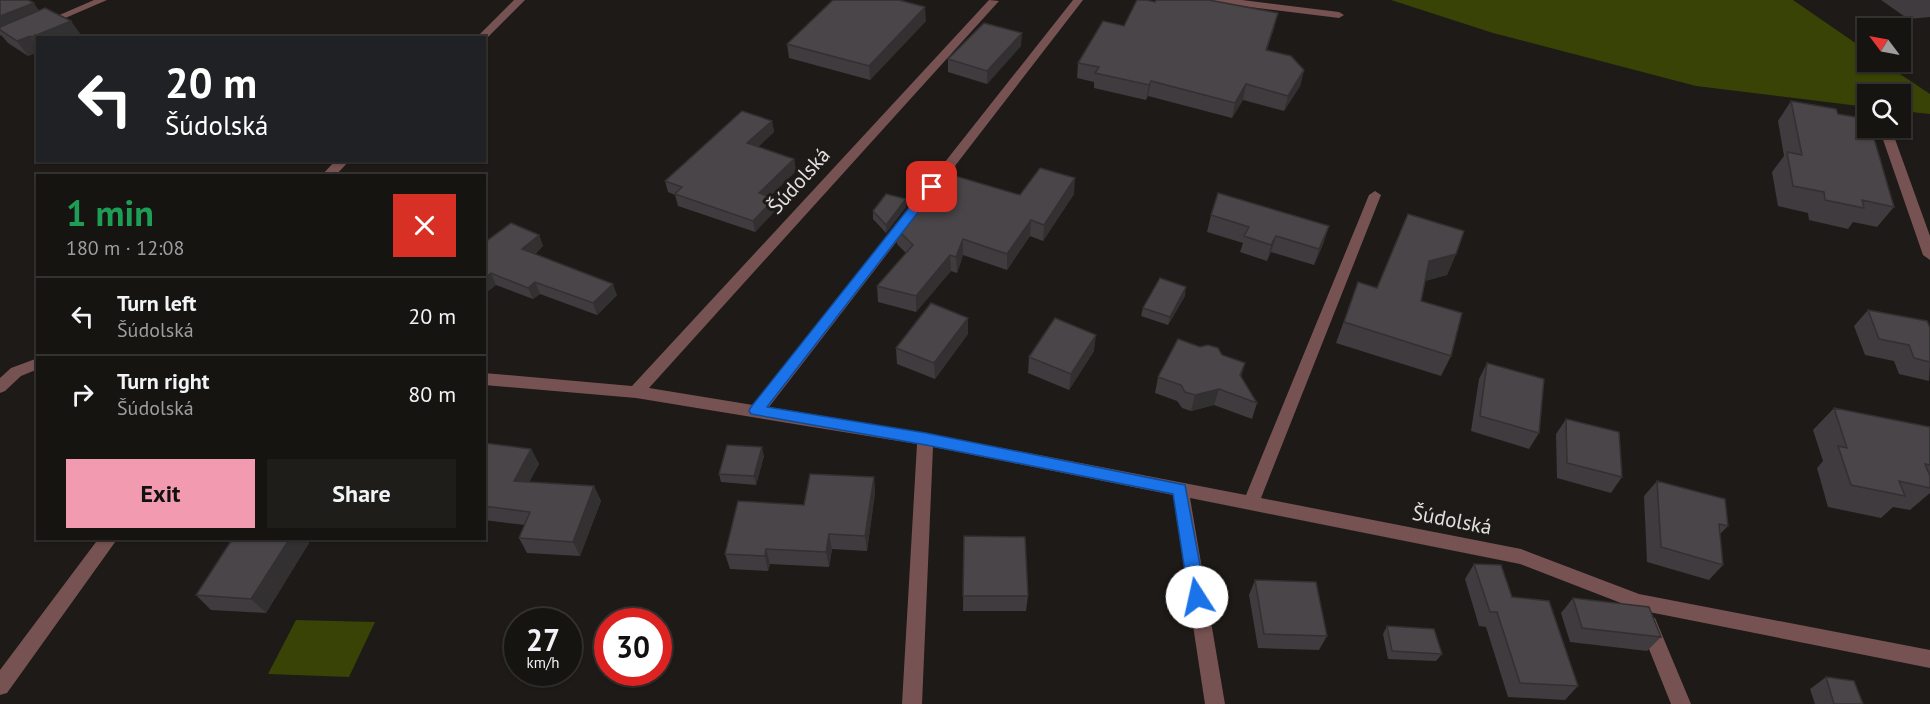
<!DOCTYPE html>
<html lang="en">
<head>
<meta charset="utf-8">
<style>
	:root { --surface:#161411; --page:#1f1d1a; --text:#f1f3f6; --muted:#9e9e9f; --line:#353331; --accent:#f29aaf }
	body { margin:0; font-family:"PT Sans",sans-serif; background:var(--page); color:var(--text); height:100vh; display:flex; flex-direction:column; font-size:22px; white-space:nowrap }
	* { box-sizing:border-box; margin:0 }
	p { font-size:20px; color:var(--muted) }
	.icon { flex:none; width:33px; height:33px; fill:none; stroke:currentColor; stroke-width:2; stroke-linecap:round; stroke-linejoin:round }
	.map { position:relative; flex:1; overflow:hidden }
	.panel { position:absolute; left:36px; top:174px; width:450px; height:366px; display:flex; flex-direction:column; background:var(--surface); border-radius:0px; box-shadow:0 2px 4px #0004,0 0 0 2px var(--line) }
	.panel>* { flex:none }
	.banner { position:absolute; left:36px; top:36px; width:450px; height:126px; border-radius:0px; box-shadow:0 2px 4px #0004,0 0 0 2px var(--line); background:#202124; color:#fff; overflow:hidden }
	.needle { width:39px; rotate:302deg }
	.tools { position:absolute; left:1857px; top:18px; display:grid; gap:12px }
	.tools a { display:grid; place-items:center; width:54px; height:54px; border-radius:0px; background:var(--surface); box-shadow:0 2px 4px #0004,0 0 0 2px var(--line); font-size:30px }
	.speed { position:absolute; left:504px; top:608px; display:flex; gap:12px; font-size:30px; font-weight:700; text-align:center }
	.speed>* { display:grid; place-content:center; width:78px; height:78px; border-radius:50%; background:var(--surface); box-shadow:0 2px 4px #0004,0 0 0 2px var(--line); line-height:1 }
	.speed small { font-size:15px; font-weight:400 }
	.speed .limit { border:9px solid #d22; background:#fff; color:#111 }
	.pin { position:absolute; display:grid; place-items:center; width:51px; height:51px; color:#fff; margin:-26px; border-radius:12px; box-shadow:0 3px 9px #0006 }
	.me { position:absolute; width:66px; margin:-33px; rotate:350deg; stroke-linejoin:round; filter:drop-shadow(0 0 4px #0008) }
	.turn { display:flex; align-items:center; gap:21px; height:126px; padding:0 30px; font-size:27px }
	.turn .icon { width:78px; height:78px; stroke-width:2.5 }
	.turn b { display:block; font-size:42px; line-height:51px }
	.round { display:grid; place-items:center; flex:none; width:63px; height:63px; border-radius:0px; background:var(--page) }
	.head { display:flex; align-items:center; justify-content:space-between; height:102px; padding:0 30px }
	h1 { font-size:36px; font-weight:700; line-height:45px; color:#1e9e55 }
	.cta { display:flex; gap:12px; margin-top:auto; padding:12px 30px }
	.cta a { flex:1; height:69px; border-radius:0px; background:var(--accent); color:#111; font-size:24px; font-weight:700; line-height:69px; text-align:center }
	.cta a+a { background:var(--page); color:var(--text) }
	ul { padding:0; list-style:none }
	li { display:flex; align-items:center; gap:18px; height:78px; padding:0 30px; border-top:2px solid var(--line) }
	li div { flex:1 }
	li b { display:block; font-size:22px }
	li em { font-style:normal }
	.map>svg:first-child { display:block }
	.green { fill:#384305 }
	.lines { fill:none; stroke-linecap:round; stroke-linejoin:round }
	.lane { fill:#775252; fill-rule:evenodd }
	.street { fill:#775252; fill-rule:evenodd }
	.wall { fill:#3f3b3e }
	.shaded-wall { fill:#333032 }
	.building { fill:#494548; stroke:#333032; stroke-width:1.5 }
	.route { fill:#1a73e8; stroke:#114b97; stroke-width:1.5 }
	.labels { text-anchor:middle; stroke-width:6; stroke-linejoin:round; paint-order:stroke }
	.street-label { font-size:21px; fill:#e1e0de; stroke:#1d1a17 }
</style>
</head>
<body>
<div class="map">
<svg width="1930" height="704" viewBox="0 0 1930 704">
	<rect width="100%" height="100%" fill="#1d1a17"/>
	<path class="green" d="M1391,0h402l74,51 1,11h14l48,32v20l-29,-3 -1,-17h-32l-1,13 -171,-21 -203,-53z
		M296,620l79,2 -26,55 -81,-3z"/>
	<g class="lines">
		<path class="lane" d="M94,0h13l-58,25 -8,-2z"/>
		<path class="street" d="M514,0h11l-40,40 -1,-2h-8z
			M989,0l10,1 -350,387 104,17 320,-405h10l-314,407 156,26 321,62 123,-300 6,-4 6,4 -120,303 260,51 118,45 291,56v18l-291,-58 -119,-46 -330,-66 35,206h-20l-32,-209 -240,-48 -11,257h-20l15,-260 -281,-46 -152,-13v-12l148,13z
			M1211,0h31l97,12 5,3 -5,3 -123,-15z
			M1879,128h12l39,108v24l-7,-5z
			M336,160h14l-15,16h-14z
			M38,358v11l-17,7 -16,15 -5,2v-15l11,-10z
			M99,538h19l-111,155 -7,2v-25z
			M1648,616l7,2 36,86h-20l-32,-80 2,-6z"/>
	</g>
	<path class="wall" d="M0,0l39,11 43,25 -44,2v14l-10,4 -20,-13 -7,-8 -1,1z
		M1881,0h49v17l-22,2z
		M1213,1l65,12 -4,15 -7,22 37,20 -4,16 -16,25 -41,-11 -11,18 -84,-22 -2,4 -52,-12v-6l-17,-4 1,-15 77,-61z
		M926,21l-56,59 -81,-22 -2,-14z
		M1021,46l-34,38 -39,-12v-13z
		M1791,101l47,13 25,13 31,80 -17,20 -24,-5 -5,7 -39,-9 -1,-7 -30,-7 -6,-34 12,-16 -6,-35z
		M772,121l2,11 -16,15 36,12 2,12 -27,26 7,13 -21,22 -77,-26 -3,-11 -7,-3 -3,-11z
		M1074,194l-31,47 -13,-5 -23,34 -44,-15 -6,18 -6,-2 -35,41 -38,-10 -1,-16 29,-33 -9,-9 -1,-16 34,-30z
		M906,207l-20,26 -13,-14v-8z
		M1211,215l113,27 -10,23 -43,-13 -4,9 -27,-9 3,-9 -36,-11z
		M539,235l4,11 -8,8 82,41 -20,20 -57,-21 -7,5 -37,-14 -12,9v-51z
		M1456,254l-9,21 -22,6 -4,20 30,55 -10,20 -105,-33 22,-61 19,6z
		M1185,296l-17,29 -27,-9 2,-8z
		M1868,310l62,52 -1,19 -30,-7 -5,-13 -29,-6 -11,-29z
		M968,318v16l-33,45 -38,-15 -1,-16z
		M1094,351l-25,39 -41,-17 1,-16z
		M1222,355l23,8 -4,14 16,26 -5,16 -38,-14 -23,6 -9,-3 -5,-7 -22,-8 3,-16z
		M1487,363l52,70 -10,16 -58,-18 8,-52z
		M1834,408l96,19v66l-20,17 -17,-3 -12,11 -53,-11 -11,-39 6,-7 -10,-31z
		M1566,419l56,58 -11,16 -54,-15 -1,-44z
		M484,443l47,6 8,15 -10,18 65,4 7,15 -21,55 -53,-3 -8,-15 6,-13 -41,-5z
		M764,456l-8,29 -35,-3 -2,-8z
		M874,477l1,16 -8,58 -35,-2 -3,18 -59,-3 -2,7 -38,-2 -5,-15 79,-49z
		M1657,481l71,45 -8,8 3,31 -14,15 -62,-18 -3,-66z
		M964,536l64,60 -2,15h-63z
		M233,538h73l3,5 -43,70 -55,-3 -15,-15z
		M1474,564l104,122 -13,14 -57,-3 -22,-70 -7,-1 -14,-47z
		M1255,580l72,56 -8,14 -61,-2 -9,-53z
		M1573,598l88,39 -14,14 -77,-9 -9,-29z
		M1387,626l55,28 -6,7 -48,-2 -5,-25z
		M1826,677l37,27h-48l-5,-15z"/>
	<path class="shaded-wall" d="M34,3l10,15 -44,12v-14z
		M925,7l1,14 -56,59 -1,-14z
		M1278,13l-4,15 -12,37 4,-15z
		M71,21l11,15 -4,2h-40v7l-6,-8z
		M1022,33l-1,13 -34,38v-13z
		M30,36l8,11v5l-10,4 -11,-15z
		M1304,70l-4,16 -16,25 4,-15z
		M1151,81l-3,15 -2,4 3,-15z
		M1246,84l-3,16 -11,18 3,-15z
		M772,121l2,11 -25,23 -2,-12z
		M794,159l2,12 -35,34 -2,-12z
		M1075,178l-1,16 -31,47 1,-16z
		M774,199l2,11 -21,22 -2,-11z
		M906,199v8l-20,26v-8z
		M1031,220l-1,16 -23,34v-16z
		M1329,226l-5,16 -10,23 5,-16z
		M539,235l4,11 -17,14 -4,-11z
		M1276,236l-5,16 -4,9 4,-16z
		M963,239v16l-6,18 -1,-16z
		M1456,254l-9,21 -27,7 9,-21z
		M950,255l1,16 -35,41v-16z
		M491,273l5,12 -12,9v-16z
		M535,282l5,12 -7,5 -5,-11z
		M613,284l4,11 -20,20 -4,-12z
		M1186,287l-1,9 -17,29 2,-8z
		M968,318v16l-33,45 -1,-16z
		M1096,335l-2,16 -25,39 2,-16z
		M1219,389l-5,16 -23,6 4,-16z
		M762,447l2,9 -8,29 -2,-9z
		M531,449l8,15 -17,32 -8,-15z
		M874,477l1,16 -8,58 -2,-15z
		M594,486l7,15 -21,55 -7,-14z
		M829,534l3,15 -3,18 -3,-15z
		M290,538h16l3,5 -43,70 -15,-14z
		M766,549l4,15 -2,7 -3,-15z"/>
	<path class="building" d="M0,0h28l6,3 -34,13z
		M833,0h66l26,7 -56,59 -82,-22z
		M1137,0h9l9,2 1,-2h53l69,13 -12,37 25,6 13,14 -16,26 -42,-12 -11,19 -84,-22 -2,4 -54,-12 4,-6 -21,-4 25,-42 21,5z
		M45,8l26,13 -39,16 -2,-1 -13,5 -17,-11v-3z
		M984,23l38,10 -35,38 -39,-12z
		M1791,101l45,8 2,5 23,4 2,9 8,1 23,79 -32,-7 2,8 -39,-8 -1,-8 -31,-6 -6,-34 15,3z
		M742,111l30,10 -25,22 47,16 -35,34 15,6 -21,22 -78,-27 7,-7 -17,-6z
		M1040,168l35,10 -31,47 -13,-5 -24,34 -44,-15 -7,18 -6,-2 -34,41 -39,-10 36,-41 -17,-17 26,-32 8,2 19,-24 71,21z
		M1218,193l111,33 -10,23 -43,-13 -5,9 -27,-9 5,-9 -38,-12z
		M886,194l20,5 -20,26 -13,-14z
		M1408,214l56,17 -8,23 -27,7 -8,40 41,12 -11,43 -107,-34 14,-40 19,6z
		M511,223l28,12 -17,14 91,35 -20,19 -58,-21 -7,6 -37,-15 -7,5v-35z
		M1160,278l26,9 -16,30 -27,-9z
		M931,303l37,15 -34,45 -38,-15z
		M1868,310l59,11 3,7v34l-16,-4 -5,-13 -30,-6z
		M1055,318l41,17 -25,39 -42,-17z
		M1178,339l22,8 8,-2 10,3 4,7 23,8 -5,12 17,28 -38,-14 -24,6 -10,-3 -4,-7 -23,-8z
		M1487,363l57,16 -5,54 -59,-17z
		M1834,408l96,19v38l-5,-1 5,12v12l-31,-7 6,15 -54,-11 -13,-39 9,2z
		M1566,419l53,13 3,45 -55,-14z
		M484,443l47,6 -17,32 80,5 -21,56 -54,-4 11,-26 -46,-6z
		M727,445l35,2 -8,29 -35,-2z
		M810,474l64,3 -9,59 -36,-2 -3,18 -60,-3 -1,7 -40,-2 13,-53 66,4z
		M1657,481l68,18 3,27 -9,-2 4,41 -62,-18z
		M964,536l61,1 3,59h-65z
		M233,538h57l-39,61 -55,-4z
		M1474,564l27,1 11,32 37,4 29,85 -58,-3 -23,-71h-7z
		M1255,580l61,2 11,54 -63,-2z
		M1573,598l76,9 12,30 -79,-9z
		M1387,626l47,3 8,25 -50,-3z
		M1826,677l28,4 9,23h-29z"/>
	<path class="route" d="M932,183l5,4 -1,2 -169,218 159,26 259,52 21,112 -3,5 -6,2 -5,-2 -3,-5 -16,-103 -247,-49 -175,-31 -2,-3 2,-4 177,-223z"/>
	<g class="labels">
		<g class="street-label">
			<text transform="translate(799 181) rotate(-48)" y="7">Šúdolská</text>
			<text transform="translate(1452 520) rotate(11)" y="7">Šúdolská</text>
		</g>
	</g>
</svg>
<div class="tools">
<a><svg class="needle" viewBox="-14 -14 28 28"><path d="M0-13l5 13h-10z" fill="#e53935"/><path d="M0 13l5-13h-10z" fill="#9e9e9f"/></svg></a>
<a><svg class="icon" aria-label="search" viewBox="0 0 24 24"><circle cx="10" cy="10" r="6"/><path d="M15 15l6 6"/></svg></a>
</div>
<div class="speed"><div>27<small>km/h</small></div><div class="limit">30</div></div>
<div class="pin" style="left:932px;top:187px;background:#d93025"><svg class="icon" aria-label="arrive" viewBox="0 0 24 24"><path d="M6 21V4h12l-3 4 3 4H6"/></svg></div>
<svg class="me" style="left:1197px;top:597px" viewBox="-20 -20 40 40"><circle r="19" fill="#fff"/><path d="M0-13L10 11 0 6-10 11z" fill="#1a73e8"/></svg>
<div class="banner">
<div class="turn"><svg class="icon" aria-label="left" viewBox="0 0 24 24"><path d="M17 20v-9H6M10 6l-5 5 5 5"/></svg><div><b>20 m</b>Šúdolská</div></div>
</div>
<section class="panel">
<div class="head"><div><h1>1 min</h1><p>180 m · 12:08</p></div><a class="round" style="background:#d93025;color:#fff"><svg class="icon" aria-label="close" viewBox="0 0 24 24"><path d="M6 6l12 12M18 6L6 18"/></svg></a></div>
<ul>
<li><svg class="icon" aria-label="left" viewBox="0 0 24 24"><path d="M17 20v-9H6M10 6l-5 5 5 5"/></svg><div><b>Turn left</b><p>Šúdolská</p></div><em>20 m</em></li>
<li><svg class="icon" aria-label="right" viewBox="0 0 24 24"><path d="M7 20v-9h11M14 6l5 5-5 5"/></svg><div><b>Turn right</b><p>Šúdolská</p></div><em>80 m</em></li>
</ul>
<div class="cta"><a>Exit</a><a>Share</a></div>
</section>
</div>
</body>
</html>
